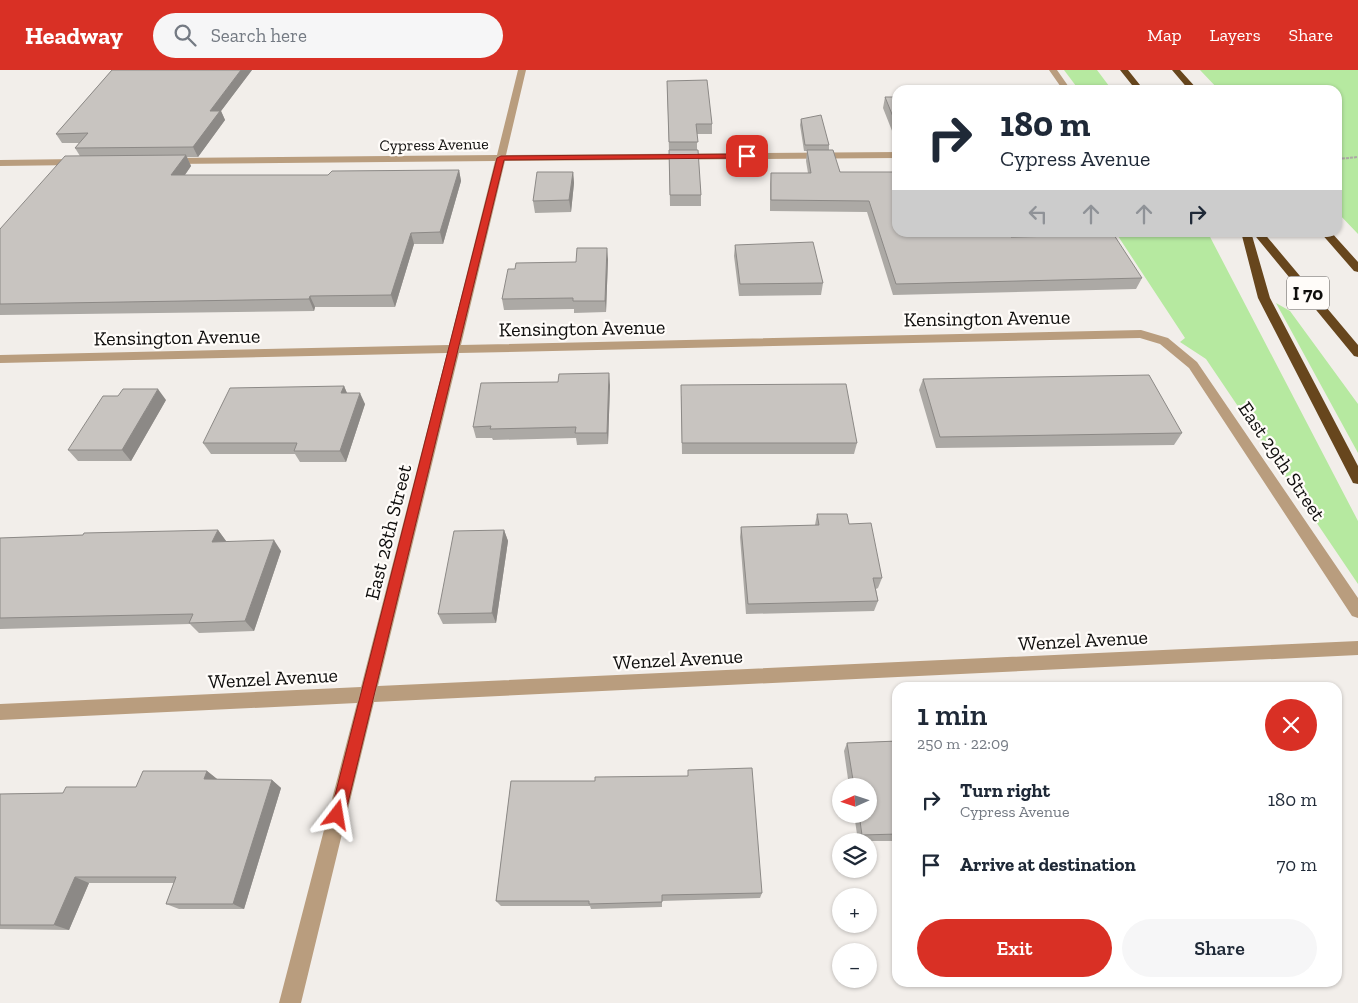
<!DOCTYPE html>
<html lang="en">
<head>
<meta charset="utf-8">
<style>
	:root { --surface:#fff; --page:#f6f6f7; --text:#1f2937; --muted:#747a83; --accent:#d93025 }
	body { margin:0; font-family:"Zilla Slab",serif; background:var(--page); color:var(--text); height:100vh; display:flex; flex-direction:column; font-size:19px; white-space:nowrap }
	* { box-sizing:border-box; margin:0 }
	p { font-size:16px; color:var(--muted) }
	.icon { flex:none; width:28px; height:28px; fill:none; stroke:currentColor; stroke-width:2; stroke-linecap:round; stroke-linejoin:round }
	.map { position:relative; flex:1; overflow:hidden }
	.panel { position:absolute; left:892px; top:612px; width:450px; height:305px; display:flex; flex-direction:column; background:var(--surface); border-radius:15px; box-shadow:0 1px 4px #0004 }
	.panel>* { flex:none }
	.guide { position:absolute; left:892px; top:15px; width:450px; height:152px; border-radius:15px; box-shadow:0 1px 4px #0004; background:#fff; color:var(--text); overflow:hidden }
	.needle { width:32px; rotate:267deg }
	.controls { position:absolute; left:832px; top:708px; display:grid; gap:10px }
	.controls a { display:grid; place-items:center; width:45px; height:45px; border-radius:50%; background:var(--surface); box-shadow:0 1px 4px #0004; font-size:25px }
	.pin { position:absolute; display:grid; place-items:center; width:42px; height:42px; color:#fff; margin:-21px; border-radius:10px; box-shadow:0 2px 8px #0006 }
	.me { position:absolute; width:55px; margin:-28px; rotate:14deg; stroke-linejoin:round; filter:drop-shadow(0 0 4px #0008) }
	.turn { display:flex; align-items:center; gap:18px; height:105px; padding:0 25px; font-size:22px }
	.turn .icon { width:65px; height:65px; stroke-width:2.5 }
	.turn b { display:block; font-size:35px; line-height:42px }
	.lanes { display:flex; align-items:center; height:48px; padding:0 25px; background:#0003; justify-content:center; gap:25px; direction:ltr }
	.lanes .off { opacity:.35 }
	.round { display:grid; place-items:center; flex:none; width:52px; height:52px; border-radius:26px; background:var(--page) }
	.summary { display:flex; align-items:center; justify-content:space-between; height:85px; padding:0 25px }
	h1 { font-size:30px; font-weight:600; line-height:38px }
	.action { display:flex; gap:10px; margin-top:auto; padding:10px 25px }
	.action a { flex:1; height:58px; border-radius:30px; background:var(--accent); color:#fff; font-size:20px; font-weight:600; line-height:58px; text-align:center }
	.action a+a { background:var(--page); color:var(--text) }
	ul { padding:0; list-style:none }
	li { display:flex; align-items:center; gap:15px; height:65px; padding:0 25px }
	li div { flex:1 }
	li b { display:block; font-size:19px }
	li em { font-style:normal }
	header { display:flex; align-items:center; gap:30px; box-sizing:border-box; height:70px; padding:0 25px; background:var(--accent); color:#fff }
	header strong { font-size:24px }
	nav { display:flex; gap:28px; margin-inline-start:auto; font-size:18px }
	.search { width:350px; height:45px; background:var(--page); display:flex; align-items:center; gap:12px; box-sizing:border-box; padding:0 18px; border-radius:28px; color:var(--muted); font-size:19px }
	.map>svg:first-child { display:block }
	.green { fill:#b6e9a0 }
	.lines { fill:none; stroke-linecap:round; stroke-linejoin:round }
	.path { stroke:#aca8a5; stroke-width:2; stroke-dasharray:3 1; stroke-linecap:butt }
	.minor { fill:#b99d7e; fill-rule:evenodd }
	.motorway { fill:#67461d; fill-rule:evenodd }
	.wall { fill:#aca9a5 }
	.shaded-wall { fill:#8c8986 }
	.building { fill:#c8c4c0; stroke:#8c8986 }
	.route { fill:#d93025; stroke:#8d1f18 }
	.labels { text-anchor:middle; stroke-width:4.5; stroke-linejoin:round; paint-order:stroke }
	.far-street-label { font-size:16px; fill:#100f0e; stroke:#fffcf9 }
	.shield { fill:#fffcf9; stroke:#585654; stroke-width:1 }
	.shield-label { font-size:19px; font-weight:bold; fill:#100f0e }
	.street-label { font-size:20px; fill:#100f0e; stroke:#fffcf9 }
</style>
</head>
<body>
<header>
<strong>Headway</strong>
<div class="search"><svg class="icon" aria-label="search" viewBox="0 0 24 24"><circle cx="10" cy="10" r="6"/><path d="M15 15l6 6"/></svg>Search here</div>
<nav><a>Map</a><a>Layers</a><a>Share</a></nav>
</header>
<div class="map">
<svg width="1358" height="933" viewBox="0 0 1358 933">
	<rect width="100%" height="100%" fill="#f2eeea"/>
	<path class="green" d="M1064,0h33l15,20h-33z
		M1200,0h158v164l-20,-21v-123h-119z
		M1116,163h92l150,288v63l-152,-225 -26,-17 5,-4z
		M1276,233l14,8 68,93v49z"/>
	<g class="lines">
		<path class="path" d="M1338,89l20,-2"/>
		<path class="minor" d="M518,0h8l-20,85 392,-3v6l-393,3 -44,184 680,-15 27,8 29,24 161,236v20l-6,-2 -163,-248 -29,-24 -20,-6 -681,15 -81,333 980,-45v14l-984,47 -73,301h-22l78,-300 -357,17v-16l361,-17 86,-334 -447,10v-8l449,-10 46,-184 -326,3 -5,-3 5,-3 328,-3z
			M1049,0h8l14,20h-8z
			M0,90l78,-1 5,3 -5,3 -78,1z"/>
		<path class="motorway" d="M1120,0h8l16,20h-8z
			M1172,0h8l18,20h-9z
			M1241,162h10l19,66 88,168v18l-5,-1 -2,-4 -93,-181z
			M1252,162h11l95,113v12l-4,-1z
			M1320,162h11l27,30v10l-4,-1z"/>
	</g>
	<path class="wall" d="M112,0h140l-31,41 4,9 -27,37h-11l4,9 -6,9h143l131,-5 2,11 -18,63h-29l-19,63h-80l-1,4 -314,4v-86l80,-73 -5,-8 4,-5h-17l-6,-9z
		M667,11l45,43v10h-15v16l4,45v11h-31l-1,-55z
		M885,27h13v49l-15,-38z
		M801,49l28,26v5l11,22 171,65 131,41 -6,11 -243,6 -26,-83 -97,-1v-27l1,-11h37l-2,-12 1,-10h-3l-4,-26z
		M573,102l1,11 -3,29 -36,1 -2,-12z
		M735,175l88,38 -2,12 -82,1 -5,-40z
		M608,189l-2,53 -32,1v-4l-70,1 -2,-11 13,-30z
		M923,309l259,54 -8,12 -238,3 -17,-58z
		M610,315l-2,59 -31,1 -1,-7 -83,2 -1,-2h-16l-3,-11z
		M344,316l3,7 18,11 -19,58h-46l-5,-8h-84l-8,-11z
		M681,326l176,47 -3,11h-172z
		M166,330l-35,61h-53l-10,-11z
		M817,444l32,10 33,54 -4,10 -2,1 2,12 -4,10 -128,3 -6,-77 1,-10 74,-2z
		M218,460l8,11v1l55,9 -27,80 -55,2 -9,-9 -190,5v-91z
		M504,460l4,11 -12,82 -53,1 -5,-10z
		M898,671v100h-40l-4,-27h15v-28h-20l-5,-35 3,-8z
		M207,701l10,8 55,1 9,8 -37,121h-65l-13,-5 8,-21h-85l-20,47 -69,-1v-135l63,-1 73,-6z
		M511,711l251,112 -2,5 -98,3v6l-71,2 -1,-3h-89l-5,-5z"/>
	<path class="shaded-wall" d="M241,0h11l-31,41 4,9 -27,37 -5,-10 17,-36z
		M186,85l5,11 -14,20 -6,-11z
		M459,100l2,11 -18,63 -3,-12z
		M573,102l1,11 -3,29 -2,-12z
		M411,163l3,11 -19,63 -4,-12z
		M607,178l1,11 -2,53 -1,-11z
		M310,226l5,11 -1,4 -5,-12z
		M609,303l1,12 -2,59 -1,-11z
		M344,316l5,12 -8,-5z
		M158,319l8,11 -35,61 -9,-11z
		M360,323l5,11 -19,58 -6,-11z
		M218,460l8,11 -5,12 -9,-11z
		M504,460l4,11 -12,82 -4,-10z
		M274,470l7,11 -27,80 -9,-10z
		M207,701l10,8 -3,8 -10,-8z
		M272,710l9,8 -37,121 -11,-5z
		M75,807l14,6 -20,47 -15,-5z"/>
	<path class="building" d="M112,0h129l-31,41h10l-27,36 -118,1 13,-15 -32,1z
		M707,10l5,44h-16l2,18h-29l-2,-61z
		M885,27h13v32z
		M821,45l8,30h-24l-4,-26z
		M669,80h29l3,45h-31z
		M807,80h26l7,22h58v60h111l2,5 103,-2 28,43 -246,6 -27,-83 -98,-1v-27h40z
		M186,85l-15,20h157l4,-4 127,-1 -19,62 -29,1 -20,62 -81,1 -1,3 -309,5v-75l65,-73z
		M537,102h36l-4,28 -36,1z
		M813,172l10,41 -83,1 -5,-39z
		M577,178h30l-2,53h-32v-3l-71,1 6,-30h7l1,-6 60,-1z
		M609,303l-2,60h-32l1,-6 -86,2 1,-3 -18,1 8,-44 77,-1 1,-8z
		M1149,305l33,58 -242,4 -17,-58z
		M846,314l11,59h-175l-1,-58z
		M344,316l-3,7h19l-20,58h-46l3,-8h-94l27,-55z
		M123,319h35l-36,61h-54l35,-54h15z
		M817,444h30l2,10 22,-1 11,55h-9l5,23 -130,3 -7,-77 78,-2z
		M218,460l-6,12 62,-2 -29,81 -56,2 4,-9 -193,4v-80l83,-3 1,-2z
		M504,460l-12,83 -54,1 16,-83z
		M898,671v93l-36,1 -3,-21h10v-28h-15l-7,-43z
		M752,698l10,125 -100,2v7l-73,2v-3h-93l15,-120h84v-4l93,-1v-6z
		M143,701h64l-3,8 68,1 -39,124h-67l10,-27h-101l-21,48h-54v-131l63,-1 3,-6h70z"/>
	<path class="route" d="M747,84l2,4 -245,2 -159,655 -3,5 -5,3 -5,-3 -2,-5 167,-657 4,-2z"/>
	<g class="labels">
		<g class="far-street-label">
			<text transform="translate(434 74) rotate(-1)" y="6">Cypress Avenue</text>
		</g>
		<rect class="shield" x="1287" y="206.5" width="42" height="33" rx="4"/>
		<g class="shield-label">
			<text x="1308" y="230">I 70</text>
		</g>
		<g class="street-label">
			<text transform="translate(987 248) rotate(-1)" y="7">Kensington Avenue</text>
			<text transform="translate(582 258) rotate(-1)" y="7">Kensington Avenue</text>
			<text transform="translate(177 267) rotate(-1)" y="7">Kensington Avenue</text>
			<text transform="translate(1282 391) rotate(56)" y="7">East 29th Street</text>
			<text transform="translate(388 462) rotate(-76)" y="7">East 28th Street</text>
			<text transform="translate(1083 570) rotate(-3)" y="7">Wenzel Avenue</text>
			<text transform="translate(678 589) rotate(-3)" y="7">Wenzel Avenue</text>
			<text transform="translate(273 608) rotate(-3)" y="7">Wenzel Avenue</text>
		</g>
	</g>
</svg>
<div class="controls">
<a><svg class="needle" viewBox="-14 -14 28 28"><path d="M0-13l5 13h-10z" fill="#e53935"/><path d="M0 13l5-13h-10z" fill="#747a83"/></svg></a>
<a><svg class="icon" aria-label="layers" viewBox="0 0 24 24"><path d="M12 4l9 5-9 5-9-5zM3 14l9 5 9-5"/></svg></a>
<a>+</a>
<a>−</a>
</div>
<div class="pin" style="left:747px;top:86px;background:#d93025"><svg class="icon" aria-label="arrive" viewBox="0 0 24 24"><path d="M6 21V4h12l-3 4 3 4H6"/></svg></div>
<svg class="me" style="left:337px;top:745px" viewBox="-20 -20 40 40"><path d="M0-17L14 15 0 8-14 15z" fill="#d93025" stroke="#fff" stroke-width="4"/></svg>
<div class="guide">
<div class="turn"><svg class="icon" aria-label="right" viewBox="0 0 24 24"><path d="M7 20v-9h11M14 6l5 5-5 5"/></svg><div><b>180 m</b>Cypress Avenue</div></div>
<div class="lanes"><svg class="icon off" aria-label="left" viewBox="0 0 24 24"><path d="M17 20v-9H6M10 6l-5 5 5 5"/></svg><svg class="icon off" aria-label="ahead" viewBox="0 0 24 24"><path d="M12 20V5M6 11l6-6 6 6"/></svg><svg class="icon off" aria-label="ahead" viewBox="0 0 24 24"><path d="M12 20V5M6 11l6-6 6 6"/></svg><svg class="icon" aria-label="right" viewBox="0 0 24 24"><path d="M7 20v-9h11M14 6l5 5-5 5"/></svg></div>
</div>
<section class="panel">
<div class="summary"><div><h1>1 min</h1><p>250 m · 22:09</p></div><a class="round" style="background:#d93025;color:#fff"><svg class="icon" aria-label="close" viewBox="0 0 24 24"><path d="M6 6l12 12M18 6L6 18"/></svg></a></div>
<ul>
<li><svg class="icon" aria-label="right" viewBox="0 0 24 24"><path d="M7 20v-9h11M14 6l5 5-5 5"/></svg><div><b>Turn right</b><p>Cypress Avenue</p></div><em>180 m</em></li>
<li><svg class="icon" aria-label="arrive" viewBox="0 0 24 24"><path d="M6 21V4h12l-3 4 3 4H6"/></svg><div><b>Arrive at destination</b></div><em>70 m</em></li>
</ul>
<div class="action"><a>Exit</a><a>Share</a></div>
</section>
</div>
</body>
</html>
